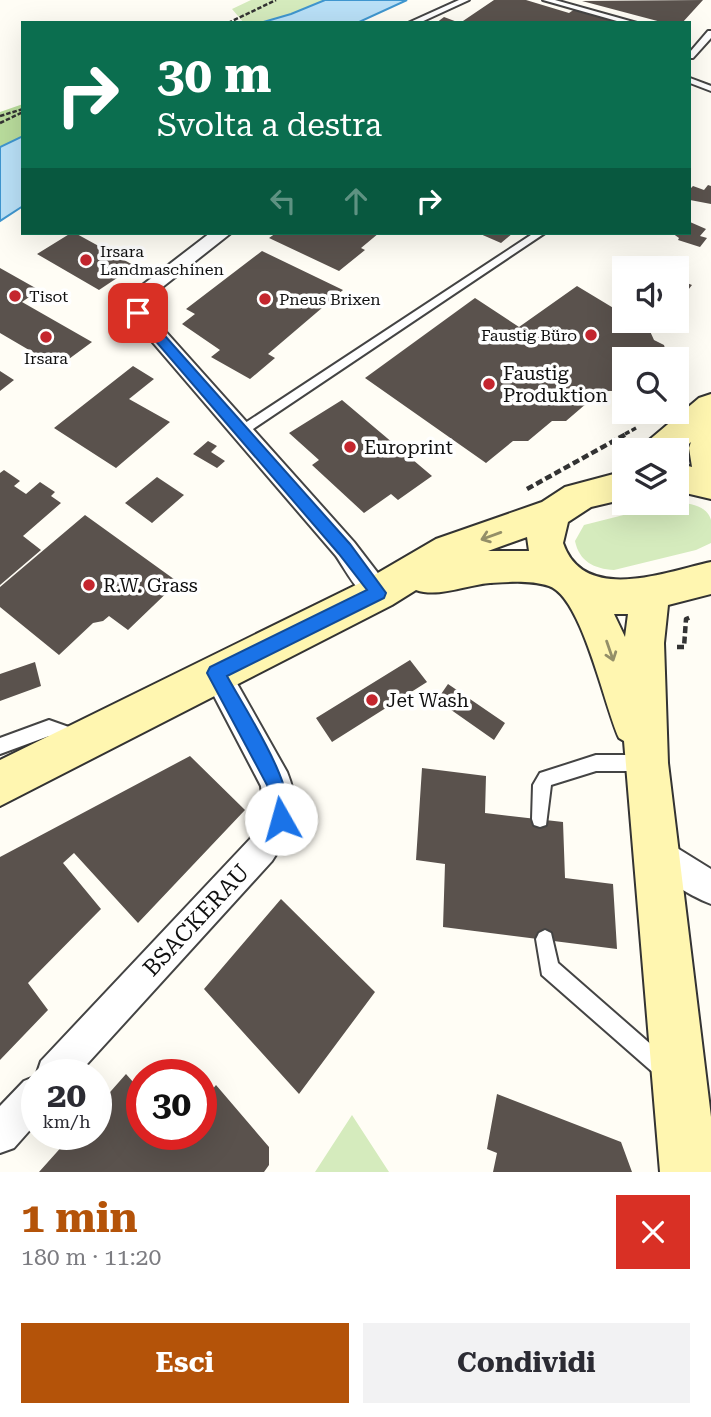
<!DOCTYPE html>
<html lang="it">
<head>
<meta charset="utf-8">
<style>
	:root { --surface:#fff; --page:#f2f2f3; --text:#2b2b33; --muted:#7c7c81; --accent:#b45309 }
	body { margin:0; font-family:"Roboto Serif",serif; background:var(--page); color:var(--text); height:100vh; display:flex; flex-direction:column; font-size:26px; white-space:nowrap }
	* { box-sizing:border-box; margin:0 }
	p { font-size:23px; color:var(--muted) }
	.icon { flex:none; width:38px; height:38px; fill:none; stroke:currentColor; stroke-width:2; stroke-linecap:round; stroke-linejoin:round }
	.map { position:relative; height:1172px; overflow:hidden }
	.sheet { display:flex; flex-direction:column; background:var(--surface); flex:1 }
	.sheet>* { flex:none }
	.banner { position:absolute; left:21px; top:21px; width:670px; height:214px; border-radius:0px; box-shadow:0 7px 28px #0002; background:#0b6e4f; color:#fff; overflow:hidden }
	.controls { position:absolute; left:612px; top:256px; display:grid; gap:14px }
	.controls a { display:grid; place-items:center; width:77px; height:77px; border-radius:0px; background:var(--surface); box-shadow:0 7px 28px #0002; font-size:35px }
	.speed { position:absolute; left:21px; top:1059px; display:flex; gap:14px; font-size:35px; font-weight:700; text-align:center }
	.speed>* { display:grid; place-content:center; width:91px; height:91px; border-radius:50%; background:var(--surface); box-shadow:0 7px 28px #0002; line-height:1 }
	.speed small { font-size:18px; font-weight:400 }
	.speed .limit { border:10px solid #d22; background:#fff; color:#111 }
	.pin { position:absolute; display:grid; place-items:center; width:60px; height:60px; color:#fff; margin:-30px; border-radius:14px; box-shadow:0 4px 10px #0006 }
	.me { position:absolute; width:77px; margin:-38px; rotate:353deg; stroke-linejoin:round; filter:drop-shadow(0 0 5px #0008) }
	.turn { display:flex; align-items:center; gap:24px; height:147px; padding:0 21px; font-size:32px }
	.turn .icon { width:91px; height:91px; stroke-width:2.5 }
	.turn b { display:block; font-size:49px; line-height:60px }
	.lanes { display:flex; align-items:center; height:66px; padding:0 21px; background:#0003; justify-content:center; gap:35px; direction:ltr }
	.lanes .off { opacity:.35 }
	.round { display:grid; place-items:center; flex:none; width:74px; height:74px; border-radius:0px; background:var(--page) }
	.summary { display:flex; align-items:center; justify-content:space-between; height:119px; padding:0 21px }
	h1 { font-size:42px; font-weight:700; line-height:52px; color:var(--accent) }
	.action { display:flex; gap:14px; margin-top:auto; padding:14px 21px }
	.action a { flex:1; height:80px; border-radius:0px; background:var(--accent); color:#fff; font-size:28px; font-weight:700; line-height:80px; text-align:center }
	.action a+a { background:var(--page); color:var(--text) }
	.map>svg:first-child { display:block }
	.green { fill:#d5ebbd }
	.forest { fill:#b9dc9c }
	.water { fill:#b9e0f7; stroke:#3f96cf; stroke-width:2 }
	.building { fill:#5a524d }
	.lines { fill:none; stroke-linecap:round; stroke-linejoin:round }
	.service-casing { stroke:#444; stroke-width:4 }
	.minor-casing { stroke:#444; stroke-width:4 }
	.secondary-casing { stroke:#333; stroke-width:4 }
	.path-far2 { stroke:#333; stroke-width:2.5; stroke-dasharray:4.5 2; stroke-linecap:butt }
	.path-far1 { stroke:#333; stroke-width:3.5; stroke-dasharray:5 2.5; stroke-linecap:butt }
	.path { stroke:#333; stroke-width:4.5; stroke-dasharray:7 3.5; stroke-linecap:butt }
	.service { fill:#fff; fill-rule:evenodd }
	.minor { fill:#fff; fill-rule:evenodd }
	.secondary { fill:#fff6b0; fill-rule:evenodd }
	.oneway { stroke:#948f68 }
	.route { fill:#1a73e8; stroke:#114b97; stroke-width:2 }
	.poi-dot { fill:#c4262e; stroke:#fff; stroke-width:2.5 }
	.labels { text-anchor:middle; stroke-width:7; stroke-linejoin:round; paint-order:stroke }
	.far-poi-label { font-size:16px; fill:#111; stroke:#fff; text-anchor:start }
	.poi-label { font-size:19px; fill:#111; stroke:#fff; text-anchor:start }
	.near-street-label { font-size:23px; fill:#111; stroke:#fff }
</style>
</head>
<body>
<div class="map">
<svg width="711" height="1172" viewBox="0 0 711 1172">
	<rect width="100%" height="100%" fill="#fffdf5"/>
	<path class="green" d="M251,0h74c-26,11 -52,23 -81,23l-12,-14z
		M671,503c13,-1 36,1 40,17 0,6 0,16 0,23l-15,7 -82,20c-20,-1 -35,-9 -39,-29l9,-16z
		M352,1115l37,57h-74z"/>
	<path class="forest" d="M23,104v32l-23,11v-35z"/>
	<path class="water" d="M325,0h82l-50,23h-97l31,-9z
		M23,136v70l-23,15v-74z"/>
	<path class="building" d="M494,0h32l43,13 6,-4 44,14h-183l8,-6 16,6z
		M703,0l-21,23h-17l-83,-22z
		M708,185l3,1v18l-21,-4v-11l3,-3 11,4z
		M690,222l16,7 -6,7 7,2 -7,9 -22,-7 1,-2 -7,-5h18z
		M71,233h4l60,33 -36,24 -62,-36z
		M276,233h103l-18,15 4,2 -26,21 -70,-33z
		M478,233h35l-12,10z
		M262,251l81,39 -75,64 7,4 -25,21 -39,-22 9,-7 -38,-26 13,-10 -9,-5z
		M0,268l39,22 -17,12 70,40 -34,25 -58,-34z
		M677,279l15,6 -15,19z
		M577,286l48,29v5h9l15,9 5,11 10,5 2,7 -5,4 -11,-2 -5,5h-20v23l-10,9h-14l-35,30h-14l-24,20h-15l-27,22 -121,-85 110,-80 44,29z
		M133,366l21,13 -25,20 41,23 -54,46 -62,-40z
		M0,371l14,9 -14,11z
		M342,400l90,76 -34,24 -7,-6 -27,19 -52,-48 7,-5 -30,-27z
		M208,441l9,5 -6,6 14,9 -8,7 -24,-14z
		M4,470l16,11 -6,5 12,8 14,-12 15,10 -4,4 10,7 -38,33 18,14 -41,35v-112z
		M157,477l27,18 -32,28 -27,-20z
		M85,515l93,67 -50,48 -19,-14 -6,5 -10,2 -34,32 -59,-48v-20z
		M410,660l17,22 -95,60 -16,-24z
		M35,662l6,24 -41,15v-27z
		M448,684l57,39 -11,17 -57,-40z
		M190,756l55,54 -107,113 -64,-70 -11,10 38,46 -73,74 20,27 -48,50v-203z
		M422,768l64,8 -1,37 78,9 2,56 48,6 4,65 -174,-22 2,-63 -29,-4z
		M281,899l94,93 -76,102 -95,-105z
		M126,1074l16,18v42h59v-31l15,-18 53,62v18l-5,7h-225l34,-38h23v-26z
		M497,1094l124,48 11,30h-139l4,-19 -10,-4z"/>
	<g class="lines">
		<g class="service-casing">
			<path id="service" d="M459,0h10l-50,23h-11z
				M543,0h12l82,23h-13z
				M708,31h3v7l-18,20h-3v-6z
				M690,78l21,8v5l-21,-8z
				M534,233h11l-301,202h-8l-2,-3 2,-3z
				M49,720l31,11 2,5 -2,5 -6,3 -25,-8 -49,18v-16z
				M596,755h49l6,2 2,6 -2,6 -6,2h-49l-45,14 -5,40 -6,2 -6,-2 -2,-6 1,-34 7,-12z
				M545,930l6,3 7,30 112,98 3,7 -3,7 -7,3 -7,-3 -114,-100 -6,-36 3,-6z"/>
		</g>
		<g class="minor-casing">
			<path id="minor" d="M210,233h21l-90,71 213,238 33,43 4,8 -4,8c-23,8 -39,-28 -51,-45l-217,-253z
				M216,660l10,4 61,108c16,40 6,56 -15,89l-194,213h-41v48l-23,26 -14,5v-47l24,-25 12,-5 5,-15 209,-222 14,-23 -3,-30 -59,-113 4,-9z
				M656,835l55,34v35c-21,-8 -63,-33 -71,-53l5,-11z"/>
		</g>
		<g class="secondary-casing">
			<path id="secondary" d="M711,394v105l-34,-8v-28l15,4 -3,-19 2,-6 -14,13v-5h-34l5,-9 51,-43z
				M625,471v28l-34,8 -23,15 -5,21c21,62 105,28 148,19v32l-43,11 -4,38 4,120 43,354v55h-51l-36,-431 -5,-3c-15,-33 -37,-141 -70,-152 -18,-6 -42,-4 -59,-3 -24,2 -52,15 -74,7l-24,15 -392,201v-46l364,-179 72,-42 106,-37 23,-15zM527,537l2,14h-41zM614,614h14l-3,23z"/>
		</g>
		<path class="path-far2" d="M228,23l48,-23
			M0,116l23,-7
			M0,123l23,-11"/>
		<path class="path-far1" d="M625,434l13,-7"/>
		<path class="path" d="M527,489l101,-56
			M677,647h7l2,-28 5,-2"/>
		<use href="#service" class="service"/>
		<use href="#minor" class="minor"/>
		<use href="#secondary" class="secondary"/>
	</g>
	<defs><path id="oneway-shaft" d="M-6 0H5M1.5-3L5.5 0L1.5 3" fill="none" stroke-width="1.6" stroke-linecap="round" stroke-linejoin="round" transform="scale(1.75)"/></defs>
	<g class="oneway">
		<use href="#oneway-shaft" transform="translate(491 536) rotate(160)"/>
		<use href="#oneway-shaft" transform="translate(610 651) rotate(71)"/>
	</g>
	<path class="route" d="M138,309l4,1 208,234 36,49 -2,5 -157,78c17,32 74,116 60,150l-6,3 -7,-3 -7,-41 -60,-112 3,-6 157,-77 -28,-36 -205,-238 -2,-3z"/>
	<g class="poi-dot">
		<circle cx="86" cy="260" r="7"/>
		<circle cx="15" cy="296" r="7"/>
		<circle cx="265" cy="299" r="7"/>
		<circle cx="591" cy="335" r="7"/>
		<circle cx="46" cy="337" r="7"/>
		<circle cx="489" cy="384" r="7"/>
		<circle cx="350" cy="447" r="7"/>
		<circle cx="89" cy="585" r="7"/>
		<circle cx="372" cy="700" r="7"/>
	</g>
	<g class="labels">
		<g class="far-poi-label">
			<text x="100" y="257">Irsara<tspan x="100" dy="18">Landmaschinen</tspan></text>
			<text x="29" y="302">Tisot</text>
			<text x="279" y="305">Pneus Brixen</text>
			<text x="577" y="341" text-anchor="end">Faustig Büro</text>
			<text x="46" y="364" text-anchor="middle">Irsara</text>
		</g>
		<g class="poi-label">
			<text x="503" y="380">Faustig<tspan x="503" dy="22">Produktion</tspan></text>
			<text x="364" y="454">Europrint</text>
			<text x="103" y="592">R.W. Grass</text>
			<text x="386" y="707">Jet Wash</text>
		</g>
		<g class="near-street-label">
			<text transform="translate(196 920) rotate(-47)" y="8">BSACKERAU</text>
		</g>
	</g>
</svg>
<div class="controls">
<a><svg class="icon" aria-label="sound" viewBox="0 0 24 24"><path d="M4 9h4l5-4v14l-5-4H4zM17 9q2 3 0 6"/></svg></a>
<a><svg class="icon" aria-label="search" viewBox="0 0 24 24"><circle cx="10" cy="10" r="6"/><path d="M15 15l6 6"/></svg></a>
<a><svg class="icon" aria-label="layers" viewBox="0 0 24 24"><path d="M12 4l9 5-9 5-9-5zM3 14l9 5 9-5"/></svg></a>
</div>
<div class="speed"><div>20<small>km/h</small></div><div class="limit">30</div></div>
<div class="pin" style="left:138px;top:313px;background:#d93025"><svg class="icon" aria-label="arrive" viewBox="0 0 24 24"><path d="M6 21V4h12l-3 4 3 4H6"/></svg></div>
<svg class="me" style="left:281px;top:819px" viewBox="-20 -20 40 40"><circle r="19" fill="#fff"/><path d="M0-13L10 11 0 6-10 11z" fill="#1a73e8"/></svg>
<div class="banner">
<div class="turn"><svg class="icon" aria-label="right" viewBox="0 0 24 24"><path d="M7 20v-9h11M14 6l5 5-5 5"/></svg><div><b>30 m</b>Svolta a destra</div></div>
<div class="lanes"><svg class="icon off" aria-label="left" viewBox="0 0 24 24"><path d="M17 20v-9H6M10 6l-5 5 5 5"/></svg><svg class="icon off" aria-label="ahead" viewBox="0 0 24 24"><path d="M12 20V5M6 11l6-6 6 6"/></svg><svg class="icon" aria-label="right" viewBox="0 0 24 24"><path d="M7 20v-9h11M14 6l5 5-5 5"/></svg></div>
</div>
</div>
<section class="sheet">
<div class="summary"><div><h1>1 min</h1><p>180 m · 11:20</p></div><a class="round" style="background:#d93025;color:#fff"><svg class="icon" aria-label="close" viewBox="0 0 24 24"><path d="M6 6l12 12M18 6L6 18"/></svg></a></div>
<div class="action"><a>Esci</a><a>Condividi</a></div>
</section>
</body>
</html>
